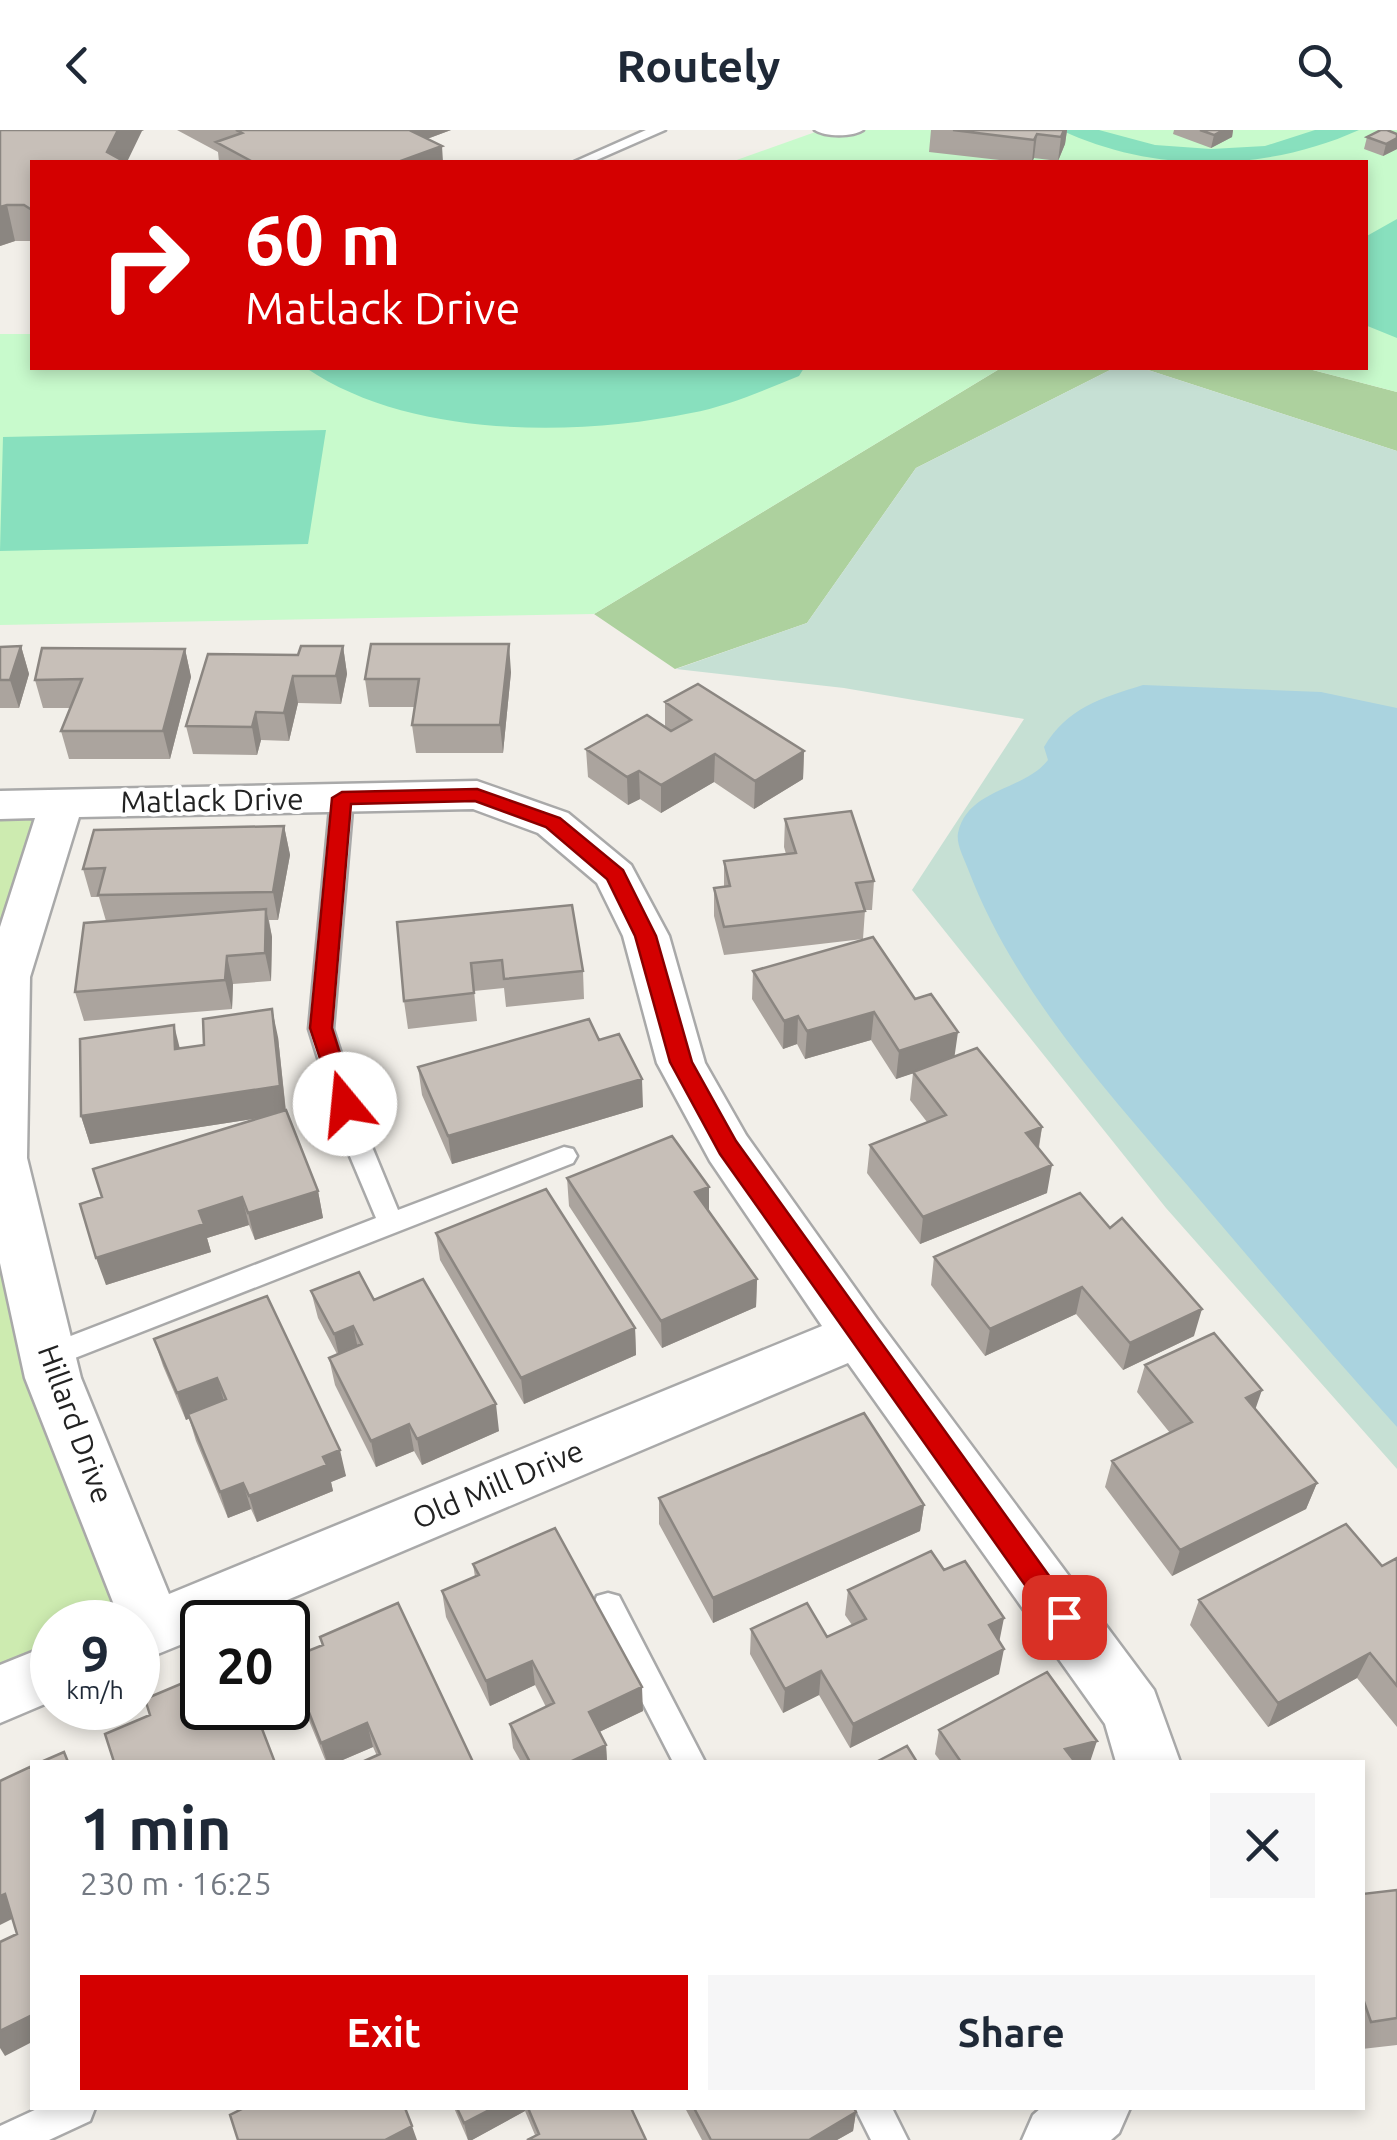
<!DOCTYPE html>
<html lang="en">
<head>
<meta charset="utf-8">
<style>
	:root { --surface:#fff; --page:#f6f6f7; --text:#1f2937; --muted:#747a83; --accent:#d40000 }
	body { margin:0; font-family:Ubuntu,sans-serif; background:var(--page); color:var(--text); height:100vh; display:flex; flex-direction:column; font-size:38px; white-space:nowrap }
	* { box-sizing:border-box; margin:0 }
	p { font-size:32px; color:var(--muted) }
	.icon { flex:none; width:55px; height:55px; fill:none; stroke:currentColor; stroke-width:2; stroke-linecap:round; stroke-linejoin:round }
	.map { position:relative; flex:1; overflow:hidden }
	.side { position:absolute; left:30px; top:1630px; width:1335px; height:350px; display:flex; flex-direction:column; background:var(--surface); border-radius:0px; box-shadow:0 5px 15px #0003 }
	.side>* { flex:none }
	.top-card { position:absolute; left:30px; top:30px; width:1338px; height:210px; border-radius:0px; box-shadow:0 5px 15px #0003; background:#d40000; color:#fff; overflow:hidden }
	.speed { position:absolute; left:30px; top:1470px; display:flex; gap:20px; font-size:50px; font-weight:700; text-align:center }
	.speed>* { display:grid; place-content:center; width:130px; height:130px; border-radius:50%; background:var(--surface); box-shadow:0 5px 15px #0003; line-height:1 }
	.speed small { font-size:25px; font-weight:400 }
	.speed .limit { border:5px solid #111; border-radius:15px; background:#fff; color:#111 }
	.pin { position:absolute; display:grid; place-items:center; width:85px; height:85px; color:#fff; margin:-42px; border-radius:20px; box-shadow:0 5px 15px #0006 }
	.me { position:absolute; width:110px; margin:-55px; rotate:343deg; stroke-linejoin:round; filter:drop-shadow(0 0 8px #0008) }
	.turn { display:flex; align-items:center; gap:35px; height:210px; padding:0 50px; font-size:45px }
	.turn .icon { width:130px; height:130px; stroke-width:2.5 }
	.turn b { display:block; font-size:70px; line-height:85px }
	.round { display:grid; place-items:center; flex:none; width:105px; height:105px; border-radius:0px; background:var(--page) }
	.overview { display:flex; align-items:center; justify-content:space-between; height:170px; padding:0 50px }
	h1 { font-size:60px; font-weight:600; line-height:75px }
	.button { display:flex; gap:20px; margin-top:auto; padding:20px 50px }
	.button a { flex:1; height:115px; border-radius:0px; background:var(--accent); color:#fff; font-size:40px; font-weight:600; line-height:115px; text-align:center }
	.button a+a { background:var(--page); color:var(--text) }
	header { display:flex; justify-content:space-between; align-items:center; height:130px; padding:0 50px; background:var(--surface); font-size:45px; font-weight:600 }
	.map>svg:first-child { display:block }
	.grass { fill:#cdebb0 }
	.forest { fill:#add19e }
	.wetland { fill:#c6e0d4 }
	.park { fill:#c8facc }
	.pitch { fill:#88e0be }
	.water { fill:#aad3df }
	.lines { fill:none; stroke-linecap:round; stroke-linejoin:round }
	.lane-casing { stroke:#a9a9a9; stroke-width:5 }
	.street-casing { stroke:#a9a9a9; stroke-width:5 }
	.lane { fill:#fff; fill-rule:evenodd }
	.street { fill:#fff; fill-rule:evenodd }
	.wall { fill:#aba49e }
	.shaded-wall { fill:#8b8681 }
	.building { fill:#c7bfb8; stroke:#8b8681; stroke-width:2.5 }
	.route { fill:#d40000; stroke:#8a0000; stroke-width:2.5 }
	.labels { text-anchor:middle; stroke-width:8; stroke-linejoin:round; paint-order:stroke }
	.street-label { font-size:30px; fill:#222; stroke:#fff }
</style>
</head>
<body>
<header><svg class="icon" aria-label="back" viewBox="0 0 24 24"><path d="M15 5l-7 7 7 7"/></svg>Routely<svg class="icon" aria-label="search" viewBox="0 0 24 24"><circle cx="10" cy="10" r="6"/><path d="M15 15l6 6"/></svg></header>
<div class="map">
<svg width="1397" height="2010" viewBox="0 0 1397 2010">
	<rect width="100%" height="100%" fill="#f2efe9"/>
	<path class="grass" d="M61,674l-54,173 -5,181 151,470 -15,7v-13h-86v50l-52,22v-889z"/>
	<path class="forest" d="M1001,238h113l-198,100 -109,155 -132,46 -81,-55z
		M1142,238h163l92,24v59z"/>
	<path class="wetland" d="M1114,238h28l255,83v1018l-231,-261 -254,-318 112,-171 -180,-31 -168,-19 131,-46 109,-155z"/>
	<path class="park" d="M821,0h576v262l-92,-24h60v-206h-634z
		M0,204h32v34h969l-407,246 -594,11z"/>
	<path class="pitch" d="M1061,0h38l56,15 56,4 54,-3 50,-16h44c-93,42 -205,44 -298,0z
		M1397,89v119l-32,-13v-88z
		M306,238h498l-5,8c-35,14 -71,30 -108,37 -117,24 -282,25 -385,-45z
		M326,300l-18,114 -308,7 3,-114z"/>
	<path class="water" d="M1143,555l178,7 76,16v719c-72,-79 -140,-160 -209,-241 -83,-97 -174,-196 -220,-317 -4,-11 -12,-25 -10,-36 10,-45 66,-42 90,-73l-4,-13c23,-39 57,-49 99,-62z"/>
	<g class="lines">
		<g class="lane-casing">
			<path id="lane" d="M646,0h19l-73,32h-18z
				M815,0h48c-10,7 -38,7 -48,0z
				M342,661l11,7 -20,231 37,113 28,68 166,-63 9,2 4,7 -4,7 -516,202 -10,3 -10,-3 -4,-8 4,-8 339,-131 -32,-76 -35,-113 22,-231z
				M608,1463l11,3 86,166h-32l-80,-156 4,-10z
				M39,1978h56l-5,13 -41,19h-49v-14z
				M855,1978h37l16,32h-37z"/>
		</g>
		<g class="street-casing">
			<path id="street" d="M477,651l91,32 63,52 38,71 36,127 41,72 131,184 277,371 26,72h-64l-11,-38 -257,-361 -613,259h-33v14l-64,26v-40h-25l5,-7 -93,-237 -25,-115v-336l35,-109 -35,1v-28zM473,679l65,24 59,50 26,53 34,127 53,98 112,165 -653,268 -88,-216 -54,-220 3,-181 49,-160z
				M52,1514v57l-52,22v-58z
				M1041,1978h89l-11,25 -8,7h-89l11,-25z"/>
		</g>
		<use href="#lane" class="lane"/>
		<use href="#street" class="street"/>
	</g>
	<path class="wall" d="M0,0h144l-112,32v79h-17l-15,5z
		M177,0h274l-24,9 16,23h-224l-1,-10z
		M931,0h136l-2,14 -7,17 -24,-3 -2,4h-15l-88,-10z
		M1174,0h59l-1,7 -21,11 -38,-14z
		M1397,4v15l-14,7 -19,-7 3,-12z
		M21,516l8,28 -10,34h-19v-61z
		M343,516l4,28 -6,30 -43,-1 -9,38 -28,-1 -4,15 -64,-1 -7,-28 112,-71z
		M185,519l6,28 -21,82h-101l-8,-28 10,-23h-28l-8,-28z
		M511,542l-8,81h-87l-4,-28 3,-18h-46l-4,-28z
		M665,572l139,49 -1,28 -49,30 -40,-27 -53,31 -21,-14 -12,6 -40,-28 -2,-28 79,-22z
		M785,689l89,62 -2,29h-7l-2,29 -139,16 -10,-39v-28l10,-2v-25l62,-7 -2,-7z
		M284,696l6,29 -12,65h-9l3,17 -1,44 -38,3 -1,25 -148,12 -9,-29 31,-71 -7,-24h-8l-8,-28z
		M397,792l186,49 1,28 -78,8 -2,-19 -30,3 3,30 -69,8 -4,-28z
		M873,807l82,119 87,71 -3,21 8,45 -127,51 -53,-71 3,-28 57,-23 -17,-22 3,-27 -17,6 -25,-39 -66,19 -8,-15 -14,5 -31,-50 1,-28z
		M278,907l8,74 32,80 5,27 -68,22 -6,-15 -42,13 4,14 -105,33 -4,-88 158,-79 -170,26 -9,-28 99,-67z
		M599,910l44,67 -191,57 -30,-69 -4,-28z
		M567,1048l142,9v25l48,67 -1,28 -94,41 -93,-142z
		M1080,1063l114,143 -71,34 -47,-56 -91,42 -54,-71 3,-28z
		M436,1103l199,95 1,27 -112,49 -84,-144z
		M311,1161l63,9 125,131 -77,34 -8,-14 -38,16 -41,-82 -6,-27 8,-4 -19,-36z
		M267,1166l79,180 -15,6 2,9 -76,31 -6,-13 -23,9 -32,-77 -7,-23 -3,2 -23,-54 -9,-27z
		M1145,1235l110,44 62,74 -11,26 -134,67 -67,-89 7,-26 58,-28 -33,-41z
		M659,1368l265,7 -4,26 -207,92 -54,-99z
		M1397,1428v169l-40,-49 -89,49 -78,-102 9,-25 183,-34z
		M473,1434l170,147 -44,21 7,13 1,17h-86l-8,-14 -3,-24 36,-17 -11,-22 -45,21 -44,-89 -4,-26 33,-14z
		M944,1440l55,71v33l-149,74 -31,-53 -36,18 -33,-59 1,-25 76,8 25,-12 -7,-10 3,-25z
		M320,1507l153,125 -96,-6 -4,-9 -35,15h-12l-32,-78 -6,-22 34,-17z
		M939,1600l151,32h-149l-6,-8z
		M1397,1760v155l-35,4v-155z
		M454,1978h177l-96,27 -10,-24 -53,29h-4z
		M685,1978h169l2,4 -3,19 -16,9h-135z"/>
	<path class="shaded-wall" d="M118,0h26l-2,1 -15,31h-17l-3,-10z
		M387,0h64l-62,23z
		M1064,0h3l-2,14 -7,17 3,-24z
		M1224,0h9l-1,7 -21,11 3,-13z
		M1037,4l-3,24 -2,4 2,-22z
		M1397,8v11l-14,7 3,-12z
		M442,16l1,16h-45z
		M7,75l8,36 -15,5v-39z
		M509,514l2,28 -8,81 -3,-28z
		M21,516l8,28 -10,34 -9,-28z
		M343,516l4,28 -6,30 -5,-28z
		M185,519l6,28 -21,82 -7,-28z
		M293,546l5,27 -9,38 -5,-28z
		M256,582l5,28 -4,15 -5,-28z
		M804,621l-1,28 -49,30 1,-28z
		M715,624l-1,28 -53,31v-28z
		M639,641l1,28 -12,6 -1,-28z
		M284,696l6,29 -12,65 -5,-28z
		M266,779l6,28 -1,44 -6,-28z
		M227,826l6,28 -1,25 -7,-29z
		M272,879l6,28 8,77 -196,30 -9,-28z
		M874,882l-3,28 -66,19 2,-28z
		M798,886l-1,28 -14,5 1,-28z
		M174,895l7,28 -6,-4z
		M958,902l-4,28 -58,19 3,-28z
		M642,949l1,28 -191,57 -4,-28z
		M1042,997l-5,28 -11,-22z
		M1052,1035l-5,28 -127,51 3,-27z
		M709,1057v28l-14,-23z
		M318,1061l5,27 -68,22 -7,-27z
		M242,1067l7,28 -42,13 4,14 -105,33 -10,-27 103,-47z
		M757,1149l-1,28 -94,41 -1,-27z
		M1082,1157l-6,27 -91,42 5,-27z
		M1202,1179l-8,27 -71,34 7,-27z
		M353,1196l6,27 -19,8 -6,-27z
		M635,1198l1,27 -112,49 -3,-26z
		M217,1248l8,26 -39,16 -9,-27z
		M1262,1260l-9,26 -7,-18z
		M496,1274l3,27 -77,34 -5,-26z
		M409,1294l5,27 -38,16 -5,-26z
		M340,1320l6,26 -15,6 2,9 -76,31 -8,-26 74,-39z
		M243,1353l8,26 -23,9 -8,-26z
		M1317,1353l-11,26 -134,67 8,-26z
		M924,1375l-4,26 -207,92v-25z
		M1004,1488l-5,25 -10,-18z
		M1004,1519l-5,25 -149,74 3,-24z
		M1370,1523l-13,25 -89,49 10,-24z
		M532,1531l3,24 -45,21 -4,-25z
		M821,1541l-2,24 -36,18 2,-24z
		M642,1557l1,24 -52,25 -2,-24z
		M367,1593l6,24 -35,15h-11l-6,-19z
		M1097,1611l-7,21h-28l3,-13z
		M606,1615l1,17h-37z
		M5,1764l13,22 -18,9v-29z
		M32,1885v27l-27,14 -5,-8v-17z
		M493,1978h32v3l-53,29h-4l-4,-17z
		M856,1982l-3,19 -16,9h-28z
		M412,1996l5,14h-32z"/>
	<path class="building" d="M0,0h118l-11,22 18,10h-93v48l-8,-5h-17l-7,2z
		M236,0h173l33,16 -44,16h-145l-37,-20 26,-9z
		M953,0h111l-3,7 -24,-3 -3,6z
		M1200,0h24l-10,5z
		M1381,0h6l10,4v4l-11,6 -19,-7z
		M371,514h138l-9,81h-88l7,-46h-54z
		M21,516l-11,34h-10v-33z
		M301,516h42l-7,30h-43l-9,37 -28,-1 -4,15 -66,-1 22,-72 90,1z
		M42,518l143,1 -22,82h-102l21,-52 -47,1z
		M698,554l106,67 -49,30 -40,-27 -54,31 -22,-14 -12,6 -41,-28 61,-34 24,16 20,-11 -26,-18z
		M851,681l23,70 -18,2 9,28 -141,16 -10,-39 16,-2 -6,-25 72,-8 -11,-34z
		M284,696l-11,66 -175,3 7,-27 -22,1 11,-39z
		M572,775l11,66 -79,8 -2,-19 -31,3 3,30 -70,8 -7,-79z
		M266,779l-1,44 -38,3 -2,24 -150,12 9,-69z
		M873,807l42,62 16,-5 27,38 -59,19 -25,-39 -67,19 -9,-15 -14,5 -31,-50z
		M272,879l8,77 -199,30 -1,-77 94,-14 1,24 29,-4 -1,-26z
		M589,889l10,21 20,-6 23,45 -194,57 -30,-69z
		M977,918l65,79 -16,6 26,32 -129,52 -53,-72 76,-30 -33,-43z
		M286,980l32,81 -70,22 -6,-16 -43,14 5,13 -108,34 -16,-54 22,-7 -9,-28z
		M672,1006l37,51 -14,5 62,87 -96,42 -94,-143z
		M546,1059l89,139 -114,50 -85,-145z
		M1080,1063l30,35 12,-10 80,91 -72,34 -48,-56 -92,42 -56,-72z
		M359,1142l15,28 49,-21 73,125 -79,35 -8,-15 -38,17 -42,-83 33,-14 -9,-18 -19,8 -23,-43z
		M267,1166l73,154 -17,7 4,8 -78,31 -6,-13 -23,9 -32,-78 38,-15 -9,-21 -40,15 -23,-54z
		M1214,1203l48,57 -16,8 71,85 -137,67 -68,-89 80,-39 -47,-57z
		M864,1283l60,92 -211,93 -54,-100z
		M1346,1394l36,42 15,-8v128l-27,-33 -92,50 -79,-103z
		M555,1398l87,159 -53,25 17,33 -36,17h-40l-20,-38 44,-21 -22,-42 -46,20 -44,-90 37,-16 -6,-11z
		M931,1421l13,19 21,-9 39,57 -15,7 15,24 -151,75 -32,-53 -36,18 -34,-60 56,-26 20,34 39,-18 -18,-29z
		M398,1473l75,159h-111l18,-8 -13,-31 -46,20 -33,-84 35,-14 -3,-8z
		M1047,1542l50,69 -32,8 10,13h-114l-22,-32z
		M202,1545v33h52l20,52 -3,2h-157l-9,-28 45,-19 -5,-16z
		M907,1616l10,16h-41z
		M64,1622l4,10h-27z
		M32,1636v249l-32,16v-89l17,-8 -12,-40 -5,2v-115z
		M1397,1760v128l-26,4 -9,-26v-102z
		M244,1978h161l7,18 -27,14h-147l-8,-25z
		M457,1978h36l-29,15z
		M528,1978h103l15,32h-119l12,-6z
		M694,1978h160l2,4 -47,28h-98z"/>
	<path class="route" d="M477,659l83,29 63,52 33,66 36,126 44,79 337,468 4,8 -4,9 -9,4 -10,-4 -334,-472 -50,-92 -35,-126 -28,-57 -61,-52 -71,-26 -124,3 -19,224 24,76 -11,8 -8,-2 -27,-82 22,-230 10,-6z"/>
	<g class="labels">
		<g class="street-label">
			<text transform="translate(212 671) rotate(-1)" y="10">Matlack Drive</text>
			<text transform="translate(75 1294) rotate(70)" y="10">Hillard Drive</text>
			<text transform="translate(498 1355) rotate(-23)" y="10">Old Mill Drive</text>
		</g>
	</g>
</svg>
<div class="speed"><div>9<small>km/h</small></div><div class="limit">20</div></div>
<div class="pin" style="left:1064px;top:1487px;background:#d93025"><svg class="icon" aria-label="arrive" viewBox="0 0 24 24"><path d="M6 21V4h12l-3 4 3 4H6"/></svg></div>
<svg class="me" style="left:345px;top:974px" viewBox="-20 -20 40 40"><circle r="19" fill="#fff"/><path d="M0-13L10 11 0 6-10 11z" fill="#d40000"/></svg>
<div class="top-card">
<div class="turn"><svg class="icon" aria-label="right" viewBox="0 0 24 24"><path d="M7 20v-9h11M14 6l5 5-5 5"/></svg><div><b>60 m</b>Matlack Drive</div></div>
</div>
<section class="side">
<div class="overview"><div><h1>1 min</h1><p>230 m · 16:25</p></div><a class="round"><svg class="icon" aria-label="close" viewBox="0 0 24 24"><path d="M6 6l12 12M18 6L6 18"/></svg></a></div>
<div class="button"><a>Exit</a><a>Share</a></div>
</section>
</div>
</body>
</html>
